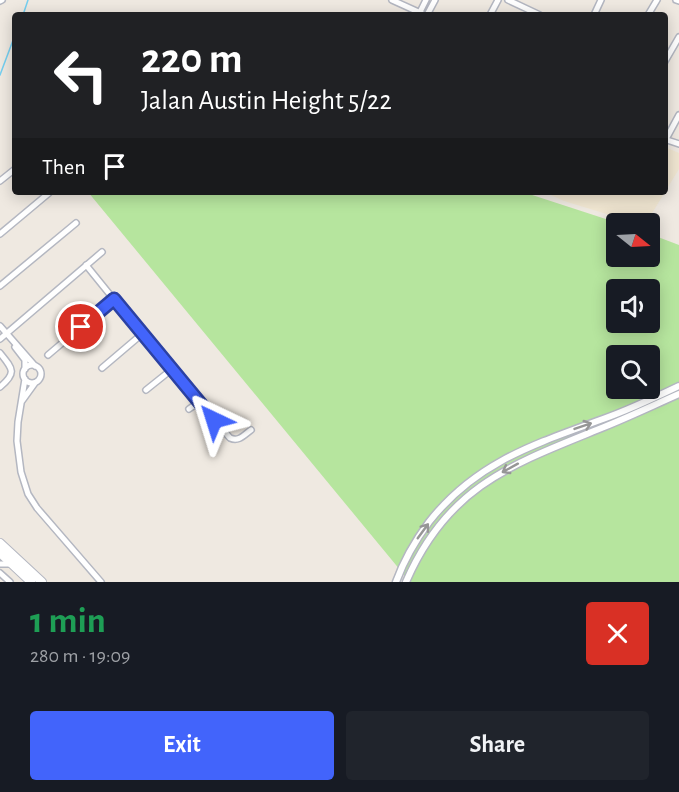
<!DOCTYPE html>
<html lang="en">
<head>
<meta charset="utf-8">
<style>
	:root { --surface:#171b24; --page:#20242c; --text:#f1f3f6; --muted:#9ea1a6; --accent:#4264fb }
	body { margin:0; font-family:"Alegreya Sans",sans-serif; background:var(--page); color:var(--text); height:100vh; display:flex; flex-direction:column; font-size:22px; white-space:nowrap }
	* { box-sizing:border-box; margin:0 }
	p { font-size:20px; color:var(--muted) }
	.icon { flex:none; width:33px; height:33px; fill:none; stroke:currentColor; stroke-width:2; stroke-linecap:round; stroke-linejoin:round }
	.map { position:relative; height:582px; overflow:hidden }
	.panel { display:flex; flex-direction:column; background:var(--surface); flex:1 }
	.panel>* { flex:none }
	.top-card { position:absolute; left:12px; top:12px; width:656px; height:183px; border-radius:6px; box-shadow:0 3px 15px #0003; background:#202124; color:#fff; overflow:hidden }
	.needle { width:39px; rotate:108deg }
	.controls { position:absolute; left:606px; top:213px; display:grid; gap:12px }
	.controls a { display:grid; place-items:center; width:54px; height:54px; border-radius:6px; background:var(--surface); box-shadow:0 3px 15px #0003; font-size:30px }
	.pin { position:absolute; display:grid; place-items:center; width:51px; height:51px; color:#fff; margin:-26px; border:3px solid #fff; border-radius:50%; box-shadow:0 2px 6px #0007 }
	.me { position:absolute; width:66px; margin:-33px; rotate:319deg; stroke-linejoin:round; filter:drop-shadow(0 0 4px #0008) }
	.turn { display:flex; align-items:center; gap:21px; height:126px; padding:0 30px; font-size:27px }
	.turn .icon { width:78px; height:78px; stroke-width:2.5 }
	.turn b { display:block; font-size:42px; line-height:51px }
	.then { display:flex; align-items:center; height:57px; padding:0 30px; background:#0003; gap:12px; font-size:22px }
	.round { display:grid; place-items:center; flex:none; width:63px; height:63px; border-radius:6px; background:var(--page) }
	.overview { display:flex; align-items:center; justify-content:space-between; height:102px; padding:0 30px }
	h1 { font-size:36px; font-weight:700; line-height:45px; color:#1e9e55 }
	.action { display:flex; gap:12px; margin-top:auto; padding:12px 30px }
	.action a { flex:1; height:69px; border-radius:6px; background:var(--accent); color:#fff; font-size:24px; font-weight:700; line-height:69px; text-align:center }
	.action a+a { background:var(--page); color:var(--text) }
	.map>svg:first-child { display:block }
	.education { fill:#f0e6d1 }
	.green { fill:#b6e59e; fill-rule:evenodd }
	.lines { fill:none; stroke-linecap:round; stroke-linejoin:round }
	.stream { stroke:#75cff0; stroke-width:1.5 }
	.minor-casing { stroke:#b4b7c1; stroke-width:8 }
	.tertiary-casing { stroke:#b4b7c1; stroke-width:9 }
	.secondary-casing { stroke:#b4b7c1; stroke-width:10 }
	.minor { stroke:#fff; stroke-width:5 }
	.tertiary { stroke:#fff; stroke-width:6 }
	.secondary { stroke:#fff; stroke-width:8 }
	.oneway { stroke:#969696 }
	.route-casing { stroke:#2b41a3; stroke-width:15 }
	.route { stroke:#4264fb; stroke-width:10 }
</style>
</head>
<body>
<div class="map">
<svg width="679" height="582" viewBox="0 0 679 582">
	<rect width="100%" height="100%" fill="#efe9e1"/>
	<path class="education" d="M665,147l14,6v16l-33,54h-10l-72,-22 -20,-9h120z"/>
	<path class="green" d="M88,192h435l95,31 -2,33h34v-22l29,11v337h-269zM616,290h34v32h-34zM616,356h34v32h-34z"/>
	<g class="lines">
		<path class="stream" d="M23,15l5,-15
			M0,75l15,-40"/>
		<g class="minor-casing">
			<path id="minor" d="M392,0l33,15
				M508,0l32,15
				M676,0l3,1
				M0,1l2,-1
				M420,12l6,-12
				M427,15l8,-15
				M490,15l8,-15
				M594,15l7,-15
				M648,15l9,-15
				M664,63l15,-26
				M664,139l15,5
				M666,139l13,-24
				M0,181l15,-12
				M0,234l49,-41
				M86,265l85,105 59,68c9,4 14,-3 21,-8
				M0,286l76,-63
				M0,326l35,40
				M0,339l102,-87
				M15,347l10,13v9
				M0,353c13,16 17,20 0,34
				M48,355l66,-56
				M23 374a9 9 0 1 1 18 0a9 9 0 1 1-18 0Z
				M102,368l40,-34
				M25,379l-7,43 -1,19 4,31 7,22 9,14 64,74
				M146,390l25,-20
				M22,401l13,-18
				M189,409l10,-7
				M0,564h12
				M0,573l10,9"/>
		</g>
		<g class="tertiary-casing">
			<path id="tertiary" d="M396,582c8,-22 19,-41 33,-60 47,-60 106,-78 174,-103 26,-9 51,-21 76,-33
				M406,582c42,-97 107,-118 198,-155 25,-10 50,-22 75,-33"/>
		</g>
		<g class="secondary-casing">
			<path id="secondary" d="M0,543l42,39
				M0,553l31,29"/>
		</g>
		<use href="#minor" class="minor"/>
		<use href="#tertiary" class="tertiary"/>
		<use href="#secondary" class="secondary"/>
	</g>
	<defs><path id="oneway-shaft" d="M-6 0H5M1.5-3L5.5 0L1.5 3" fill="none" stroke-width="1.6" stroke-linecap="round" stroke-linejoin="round" transform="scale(1.5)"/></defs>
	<g class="oneway">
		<use href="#oneway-shaft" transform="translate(583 426) rotate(-19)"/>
		<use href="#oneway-shaft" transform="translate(510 468) rotate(151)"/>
		<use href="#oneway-shaft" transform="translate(423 531) rotate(-54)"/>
	</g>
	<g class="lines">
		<g class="route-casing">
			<path id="route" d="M81,327l33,-28 100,121"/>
		</g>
		<use href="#route" class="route"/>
	</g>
</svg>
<div class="controls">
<a><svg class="needle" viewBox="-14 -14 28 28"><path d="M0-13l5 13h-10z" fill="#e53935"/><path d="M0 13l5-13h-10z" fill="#9ea1a6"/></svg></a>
<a><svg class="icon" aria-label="sound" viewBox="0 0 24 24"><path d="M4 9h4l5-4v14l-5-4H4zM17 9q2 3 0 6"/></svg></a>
<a><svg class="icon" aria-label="search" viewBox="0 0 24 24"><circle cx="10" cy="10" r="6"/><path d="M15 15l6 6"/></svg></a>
</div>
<div class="pin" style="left:81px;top:327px;background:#d93025"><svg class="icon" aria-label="arrive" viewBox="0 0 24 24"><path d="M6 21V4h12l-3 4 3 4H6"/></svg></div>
<svg class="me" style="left:214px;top:420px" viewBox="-20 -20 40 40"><path d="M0-17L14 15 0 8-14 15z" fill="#4264fb" stroke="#fff" stroke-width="4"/></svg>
<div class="top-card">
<div class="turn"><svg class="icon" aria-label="left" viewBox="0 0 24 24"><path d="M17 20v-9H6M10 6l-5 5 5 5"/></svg><div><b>220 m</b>Jalan Austin Height 5/22</div></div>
<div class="then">Then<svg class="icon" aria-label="arrive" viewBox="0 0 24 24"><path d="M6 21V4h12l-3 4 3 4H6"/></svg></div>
</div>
</div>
<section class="panel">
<div class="overview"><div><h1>1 min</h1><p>280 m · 19:09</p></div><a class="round" style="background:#d93025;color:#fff"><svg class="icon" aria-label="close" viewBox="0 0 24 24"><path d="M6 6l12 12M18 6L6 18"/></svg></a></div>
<div class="action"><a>Exit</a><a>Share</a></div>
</section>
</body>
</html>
